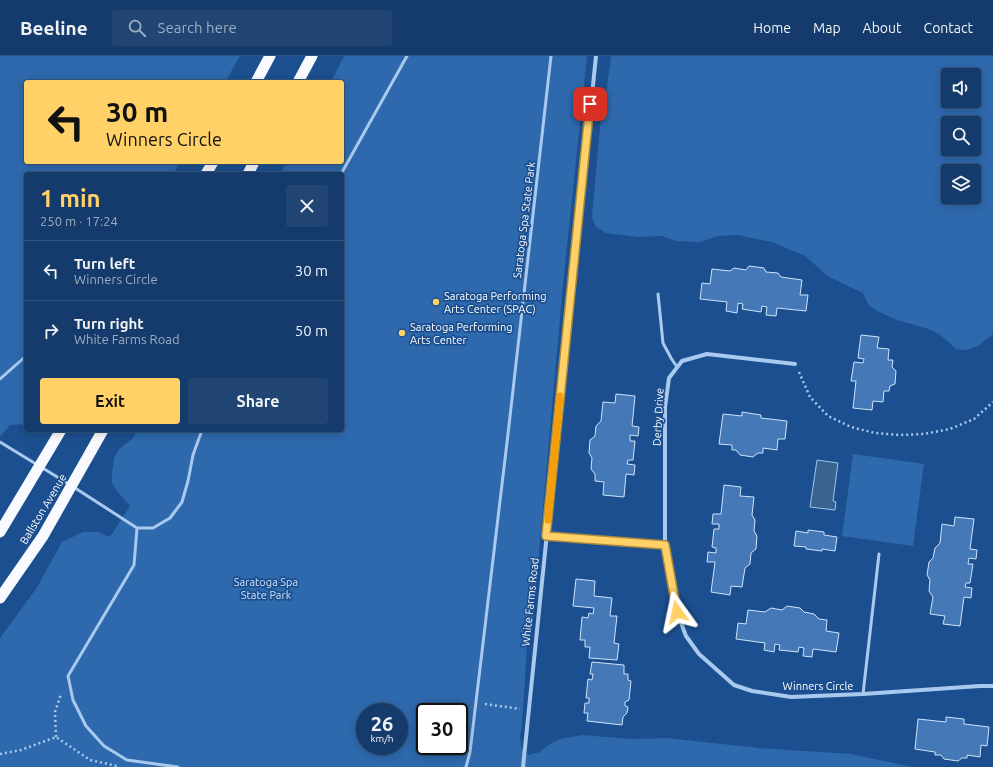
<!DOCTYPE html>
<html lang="en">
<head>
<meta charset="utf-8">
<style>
	:root { --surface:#143b6b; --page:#214673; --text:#f1f3f6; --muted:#9dadc1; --line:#33557e; --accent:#ffd166 }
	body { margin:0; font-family:Ubuntu,sans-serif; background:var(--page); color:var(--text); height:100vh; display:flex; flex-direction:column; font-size:15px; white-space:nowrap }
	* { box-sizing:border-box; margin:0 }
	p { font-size:13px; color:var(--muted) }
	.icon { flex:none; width:22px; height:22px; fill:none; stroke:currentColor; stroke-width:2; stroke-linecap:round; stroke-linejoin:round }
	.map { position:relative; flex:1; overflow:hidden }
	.drawer { position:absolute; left:24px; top:116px; width:320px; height:260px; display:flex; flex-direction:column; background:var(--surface); border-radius:4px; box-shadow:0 2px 10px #0003,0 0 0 1px var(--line) }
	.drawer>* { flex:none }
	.banner { position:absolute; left:24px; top:24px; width:320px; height:84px; border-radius:4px; box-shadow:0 2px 10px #0003,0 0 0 1px var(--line); background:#ffd166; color:#111; overflow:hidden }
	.tools { position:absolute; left:941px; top:12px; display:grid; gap:8px }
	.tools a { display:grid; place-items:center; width:40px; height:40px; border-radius:4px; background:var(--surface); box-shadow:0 2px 10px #0003,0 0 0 1px var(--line); font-size:20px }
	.speed { position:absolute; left:356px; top:647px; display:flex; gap:8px; font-size:20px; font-weight:700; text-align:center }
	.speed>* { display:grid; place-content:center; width:52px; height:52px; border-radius:50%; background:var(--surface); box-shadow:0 2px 10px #0003,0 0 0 1px var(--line); line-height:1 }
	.speed small { font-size:10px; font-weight:400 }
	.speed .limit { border:2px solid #111; border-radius:6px; background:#fff; color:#111 }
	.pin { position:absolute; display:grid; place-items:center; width:34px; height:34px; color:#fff; margin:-17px; border-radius:8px; box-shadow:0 2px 6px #0006 }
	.me { position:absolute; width:44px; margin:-22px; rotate:348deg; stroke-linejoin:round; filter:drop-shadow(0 0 3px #0008) }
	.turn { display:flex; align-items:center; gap:14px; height:84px; padding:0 16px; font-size:18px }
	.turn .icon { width:52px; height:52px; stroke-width:2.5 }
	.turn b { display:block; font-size:28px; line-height:34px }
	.round { display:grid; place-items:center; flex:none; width:42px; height:42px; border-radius:4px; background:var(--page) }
	.headline { display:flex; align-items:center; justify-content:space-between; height:68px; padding:0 16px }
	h1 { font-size:24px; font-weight:700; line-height:30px; color:var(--accent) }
	.action { display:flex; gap:8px; margin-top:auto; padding:8px 16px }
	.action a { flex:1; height:46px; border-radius:4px; background:var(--accent); color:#111; font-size:16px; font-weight:700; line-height:46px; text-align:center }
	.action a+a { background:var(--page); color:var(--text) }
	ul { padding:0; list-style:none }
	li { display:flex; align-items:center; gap:12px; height:60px; padding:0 16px; border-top:1px solid var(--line) }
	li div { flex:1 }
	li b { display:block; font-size:15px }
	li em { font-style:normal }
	header { display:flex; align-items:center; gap:24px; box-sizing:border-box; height:56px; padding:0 20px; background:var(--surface); border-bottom:1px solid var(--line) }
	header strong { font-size:19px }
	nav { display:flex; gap:22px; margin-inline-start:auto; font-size:14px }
	.search { width:280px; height:36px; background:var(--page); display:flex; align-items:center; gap:10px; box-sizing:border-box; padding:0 14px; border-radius:4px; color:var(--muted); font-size:15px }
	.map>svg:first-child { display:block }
	.green { fill:#2e69ad; fill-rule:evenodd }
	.water { fill:#3c6290; stroke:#9cc4f0 }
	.building { fill:#4478b7; stroke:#cfe3fa }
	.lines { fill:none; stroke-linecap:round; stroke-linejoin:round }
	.path { stroke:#a9c9ee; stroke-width:2.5; stroke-dasharray:2 3; stroke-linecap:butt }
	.service { stroke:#a9c9ee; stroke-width:3 }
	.minor { stroke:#a9c9ee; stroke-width:4 }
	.trunk { stroke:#f8faff; stroke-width:11 }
	.route-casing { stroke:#a68842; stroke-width:10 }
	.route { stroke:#ffd166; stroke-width:7 }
	.slow { stroke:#f59e0b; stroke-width:7 }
	.poi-dot { fill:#ffd166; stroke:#1b4f8f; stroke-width:1.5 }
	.labels { text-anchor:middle; stroke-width:3.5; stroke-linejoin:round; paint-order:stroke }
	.street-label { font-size:11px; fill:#fff; stroke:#1b4f8f }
	.poi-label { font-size:11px; fill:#fff; stroke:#1b4f8f; text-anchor:start }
	.park-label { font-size:11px; fill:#cfe3fa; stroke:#1b4f8f }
</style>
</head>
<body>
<header>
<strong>Beeline</strong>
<div class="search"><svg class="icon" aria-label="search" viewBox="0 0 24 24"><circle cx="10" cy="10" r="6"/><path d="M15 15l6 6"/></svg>Search here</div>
<nav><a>Home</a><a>Map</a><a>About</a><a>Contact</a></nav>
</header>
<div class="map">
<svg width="993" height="711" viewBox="0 0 993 711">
	<rect width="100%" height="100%" fill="#1b4f8f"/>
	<path class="green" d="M0,0h240l-15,26h-199v80h154l-7,12h-147v250l-16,1 -10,12z
		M344,0h243l-24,229 -30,334 -5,12 -6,94 -2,11 1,12 8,7 11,-3 10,-8 10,-5 22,-4 48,4 37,-1 92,10 92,6 61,13h-912v-129l36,-49 26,-47 21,-10h15l12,5 20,-31 -13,-15 -5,-8v-11l2,-14 5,-9 14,-11 4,-8h205v-256h-62l7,-12h55v-80h-11zM365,656h34v34h-34zM425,656h34v34h-34z
		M611,0h382v278l-15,12 -11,4 -11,-1 -17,-15 -10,-5 -32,-9 -20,-9 -9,-7 -5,-11 -34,-16 -24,-21 -33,-14 -35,-7 -19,1 -18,6 -24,-1 -15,-5 -23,1 -32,-4 -10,-6 -4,-10 9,-100 5,-22zM948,19h26v26h-26zM948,67h26v26h-26zM948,115h26v26h-26z
		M853,398l71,10 -11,82 -71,-10z"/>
	<path class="water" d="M817,404l21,3 -5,38 3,1 -1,8 -25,-3z"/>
	<path class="building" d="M749,210l15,2 2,4 12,1 3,4 21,3 -2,15h8l-2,16 -29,-3 -1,8 -10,-1 1,-8 -5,-1 -1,6 -19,-3 1,-5 -5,-1 -1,10 -11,-2 1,-9 -27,-3 2,-16 8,1 2,-15 18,2 4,-3 12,2z
		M861,279l18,2 -2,11 12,1 -1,11h5l-1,7 4,4 -1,13 -5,2 -1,5h-5l-1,11 -10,-1 -1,9 -19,-2 3,-27h-5l3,-19 9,1 1,-4 -6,-1z
		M616,338l19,2 -3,30 7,1 -1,9 -8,-1v6h5l-2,19h-5l-1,4 8,1 -1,10 -8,-1 -2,23 -21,-2 1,-13 -9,-1v-7l-4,-5 1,-11 -3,-5 1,-13 5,-4 1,-10 5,-5 2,-19 12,1z
		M742,356l19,3v3l26,3 -2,18h-7l-1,11 -14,-2v5h-5l-5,4 -13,-2 -4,-5h-4v-5l-13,-1 4,-30 19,2z
		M724,429l17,2 -1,9 14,1 -2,18 3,5 -1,11 3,5 -1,13 -5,4 -1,11 -5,4 -3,19 -11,-1 -1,9 -19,-3 4,-30h-8l1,-10 8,1v-5l-4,-1 2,-18h5v-5h-7l1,-10h8z
		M955,461l19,2 -4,30 7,1 -1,9 -7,-1 -1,6h5l-3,19h-4l-1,4 7,1 -1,10 -7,-1 -4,29 -17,-2 2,-8 -15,-2 3,-17 -4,-6 1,-11 -3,-5 2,-13 4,-4 2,-10 5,-5 2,-19 12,2z
		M808,474l16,2v3l13,2 -2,14 -13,-2v2l-16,-2v-2l-12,-1 2,-15 12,2z
		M576,523l19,2 -1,15 18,2 -2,18h7l-3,27 5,1 -2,16 -28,-2 1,-11h-5v-7h-5l2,-23 6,1 1,-5 4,1 1,-6 -21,-2z
		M787,550l13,2 4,4 10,2 5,5 8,1 -1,11 13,2 -3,19 -23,-3 -1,8 -9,-1 1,-8 -5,-1 -1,5 -19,-2 1,-5 -5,-1 -1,8 -10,-2 1,-7 -29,-4 2,-16 8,1 2,-14 17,2 6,-4 11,2z
		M592,606l32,3v9h4v6l3,1 -2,19 -4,2v4l3,1 -1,6 -4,4 -1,8 -35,-4 1,-8h-4l1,-10h4v-5h-3l2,-19 4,1 1,-6h-3z
		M946,661l18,2v5l25,3 -2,19 -6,-1 -1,12 -13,-2v3h-5l-4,3 -14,-2 -3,-4h-6v-3l-20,-3 3,-30 28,3z"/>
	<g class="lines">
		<path class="path" d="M799,316l11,25 18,19 23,11 24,6 24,2 25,-1 26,-5 24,-10 19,-17
			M485,648l35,5
			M56,681l-1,-25 6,-18
			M0,698l21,-4 35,-13 34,23 27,6"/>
		<path class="service" d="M341,118l66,-118
			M658,238l5,49 8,15 6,9
			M0,323l26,-23
			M0,386l72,44 65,42h16l17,-10 12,-16 6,-21 5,-26 9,-25
			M137,472l-3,37 -66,111 5,24 13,26 18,20 23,14 51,7
			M863,638l16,-140
			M466,711l4,-15 38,-318 43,-378"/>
		<path class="minor" d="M546,480l119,9 12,67 9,24 13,18 35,31 18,6 39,6 72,-3 117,-8h13
			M665,489v-138l4,-29 13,-17 25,-7 88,10
			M523,711l73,-711"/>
		<path class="trunk" d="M256,26l14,-26
			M298,26l14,-26
			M206,118l7,-12
			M248,118l6,-12
			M0,476l61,-102
			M0,542l43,-62 60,-106"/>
	</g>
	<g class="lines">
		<g class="route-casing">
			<path id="route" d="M590,48l-44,432 119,9 12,67"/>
		</g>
		<use href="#route" class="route"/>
		<path class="slow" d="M548,464l12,-124"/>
	</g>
	<g class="poi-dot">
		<circle cx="436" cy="246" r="4"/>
		<circle cx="402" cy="277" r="4"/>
	</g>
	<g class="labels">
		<g class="street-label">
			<text transform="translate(524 164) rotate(-83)" y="4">Saratoga Spa State Park</text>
			<text transform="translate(658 361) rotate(-87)" y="4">Derby Drive</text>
			<text transform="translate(43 453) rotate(-59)" y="4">Ballston Avenue</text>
			<text transform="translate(530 546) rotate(-84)" y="4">White Farms Road</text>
			<text x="818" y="634">Winners Circle</text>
		</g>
		<g class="poi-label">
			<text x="444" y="244">Saratoga Performing<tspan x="444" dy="13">Arts Center (SPAC)</tspan></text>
			<text x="410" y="275">Saratoga Performing<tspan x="410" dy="13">Arts Center</tspan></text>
		</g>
		<g class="park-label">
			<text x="266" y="530">Saratoga Spa<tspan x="266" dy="13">State Park</tspan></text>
		</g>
	</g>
</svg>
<div class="tools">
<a><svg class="icon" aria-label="sound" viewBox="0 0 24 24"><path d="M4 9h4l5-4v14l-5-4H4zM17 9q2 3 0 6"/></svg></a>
<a><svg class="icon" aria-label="search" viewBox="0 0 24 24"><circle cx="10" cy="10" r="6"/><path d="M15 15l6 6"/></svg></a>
<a><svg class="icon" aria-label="layers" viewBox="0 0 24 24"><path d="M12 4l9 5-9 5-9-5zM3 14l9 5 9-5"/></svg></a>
</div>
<div class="speed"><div>26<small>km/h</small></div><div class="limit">30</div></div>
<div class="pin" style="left:590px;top:48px;background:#d93025"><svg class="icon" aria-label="arrive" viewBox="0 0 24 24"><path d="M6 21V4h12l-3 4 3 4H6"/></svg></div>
<svg class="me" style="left:677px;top:556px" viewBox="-20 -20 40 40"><path d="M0-17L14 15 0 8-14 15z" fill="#ffd166" stroke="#fff" stroke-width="4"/></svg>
<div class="banner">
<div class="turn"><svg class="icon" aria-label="left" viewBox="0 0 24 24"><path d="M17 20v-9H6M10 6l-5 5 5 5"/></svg><div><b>30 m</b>Winners Circle</div></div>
</div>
<section class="drawer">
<div class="headline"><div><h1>1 min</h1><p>250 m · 17:24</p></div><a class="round"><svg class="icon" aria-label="close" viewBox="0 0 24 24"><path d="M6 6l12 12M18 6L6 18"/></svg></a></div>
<ul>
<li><svg class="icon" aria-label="left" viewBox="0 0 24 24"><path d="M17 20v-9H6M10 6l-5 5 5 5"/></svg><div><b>Turn left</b><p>Winners Circle</p></div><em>30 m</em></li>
<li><svg class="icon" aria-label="right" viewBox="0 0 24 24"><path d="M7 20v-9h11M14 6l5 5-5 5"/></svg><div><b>Turn right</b><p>White Farms Road</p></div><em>50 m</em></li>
</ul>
<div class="action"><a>Exit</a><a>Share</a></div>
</section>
</div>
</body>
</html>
